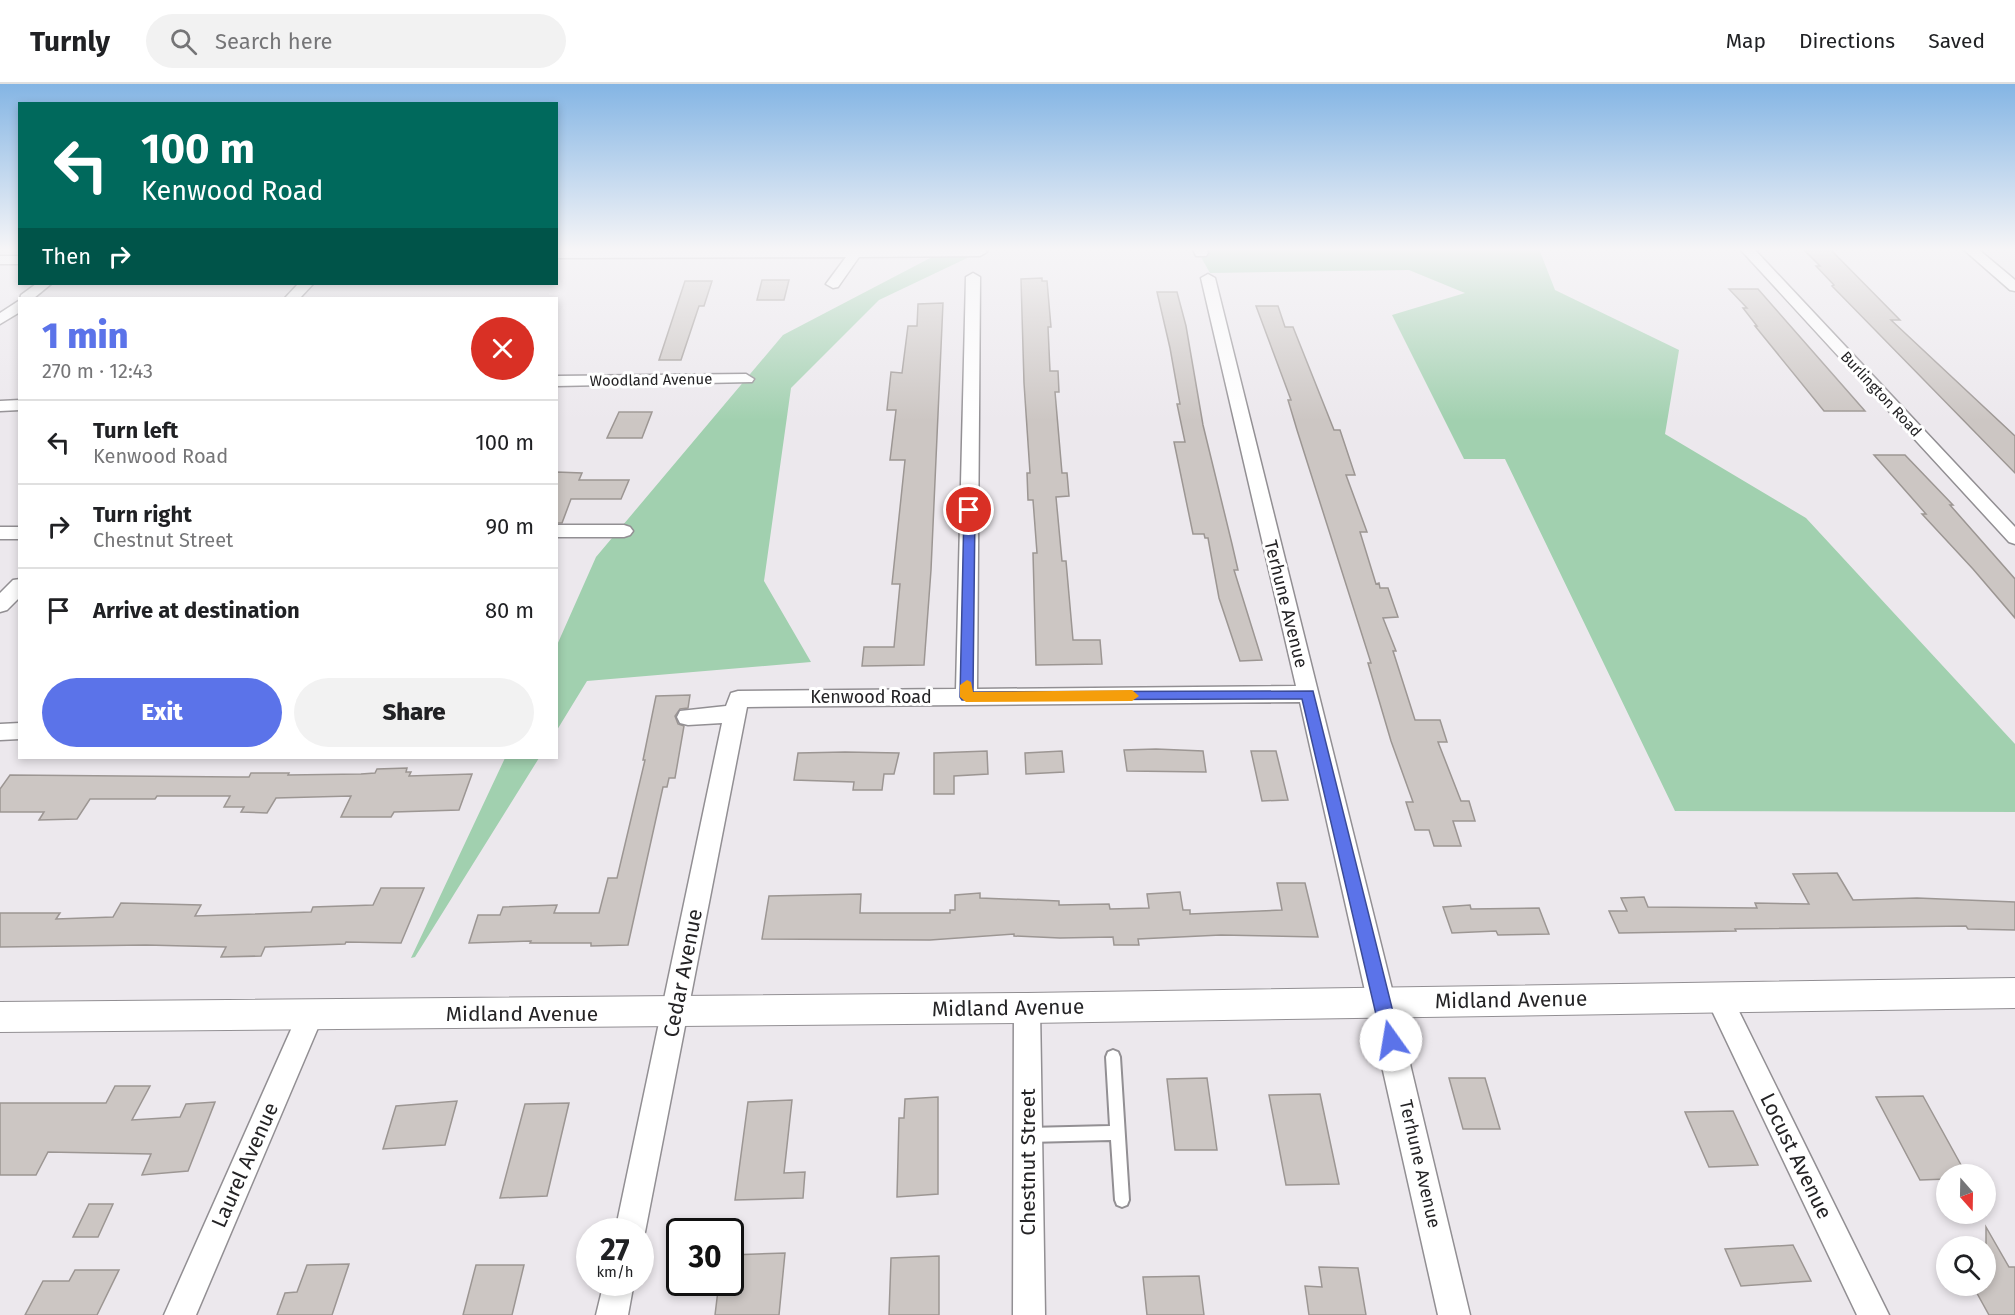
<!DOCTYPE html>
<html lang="en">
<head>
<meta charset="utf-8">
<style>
	:root { --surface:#fff; --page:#f2f2f2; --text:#202124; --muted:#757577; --line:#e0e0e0; --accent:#5b73e9 }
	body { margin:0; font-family:"Fira Sans",sans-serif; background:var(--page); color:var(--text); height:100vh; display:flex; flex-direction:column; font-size:22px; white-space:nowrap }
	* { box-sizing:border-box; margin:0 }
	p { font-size:20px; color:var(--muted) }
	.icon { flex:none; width:33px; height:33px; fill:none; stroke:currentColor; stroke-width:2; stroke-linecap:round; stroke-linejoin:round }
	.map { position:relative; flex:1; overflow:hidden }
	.side { position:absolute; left:18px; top:213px; width:540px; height:462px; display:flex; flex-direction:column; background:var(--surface); border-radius:0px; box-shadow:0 3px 9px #0003 }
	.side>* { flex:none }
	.top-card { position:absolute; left:18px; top:18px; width:540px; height:183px; border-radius:0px; box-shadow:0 3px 9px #0003; background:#00695c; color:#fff; overflow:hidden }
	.needle { width:39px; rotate:160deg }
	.controls { position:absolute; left:1936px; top:1080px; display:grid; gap:12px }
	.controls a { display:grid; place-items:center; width:60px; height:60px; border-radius:50%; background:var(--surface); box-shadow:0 3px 9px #0003; font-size:30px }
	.speed { position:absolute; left:576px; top:1134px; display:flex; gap:12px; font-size:30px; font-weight:700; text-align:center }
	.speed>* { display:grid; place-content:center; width:78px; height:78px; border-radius:50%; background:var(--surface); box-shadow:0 3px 9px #0003; line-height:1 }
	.speed small { font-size:15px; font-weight:400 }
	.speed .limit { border:3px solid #111; border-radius:9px; background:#fff; color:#111 }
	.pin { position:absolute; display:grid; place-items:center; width:51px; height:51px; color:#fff; margin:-26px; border:3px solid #fff; border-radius:50%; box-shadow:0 2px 6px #0007 }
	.me { position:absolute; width:66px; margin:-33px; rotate:347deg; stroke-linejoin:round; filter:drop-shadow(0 0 4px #0008) }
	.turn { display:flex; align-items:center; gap:21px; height:126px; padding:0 24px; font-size:27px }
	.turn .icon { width:78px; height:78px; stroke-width:2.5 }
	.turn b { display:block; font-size:42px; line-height:51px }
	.then { display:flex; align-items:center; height:57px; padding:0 24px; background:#0003; gap:12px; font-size:22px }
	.round { display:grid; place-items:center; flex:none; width:63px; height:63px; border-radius:32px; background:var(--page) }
	.summary { display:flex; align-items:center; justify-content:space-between; height:102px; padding:0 24px }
	h1 { font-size:36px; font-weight:800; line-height:45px; color:var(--accent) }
	.action { display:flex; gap:12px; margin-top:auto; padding:12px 24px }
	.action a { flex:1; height:69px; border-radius:36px; background:var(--accent); color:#fff; font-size:24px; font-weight:800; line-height:69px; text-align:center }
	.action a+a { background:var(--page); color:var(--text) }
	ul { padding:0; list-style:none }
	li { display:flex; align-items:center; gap:18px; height:84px; padding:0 24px; border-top:2px solid var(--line) }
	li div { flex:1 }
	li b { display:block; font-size:22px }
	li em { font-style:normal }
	header { display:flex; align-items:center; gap:36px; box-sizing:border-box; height:84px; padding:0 30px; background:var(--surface); border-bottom:2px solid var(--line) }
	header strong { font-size:28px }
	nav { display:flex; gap:33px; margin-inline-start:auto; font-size:21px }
	.search { width:420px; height:54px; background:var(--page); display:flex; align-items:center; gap:15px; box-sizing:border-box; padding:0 21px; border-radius:33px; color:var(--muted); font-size:22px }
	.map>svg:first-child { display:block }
	.green { fill:#a1d0af }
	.building { fill:#ccc6c3; stroke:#9c9693; stroke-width:1.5 }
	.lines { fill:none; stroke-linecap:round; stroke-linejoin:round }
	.service-casing { stroke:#928f93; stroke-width:4 }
	.minor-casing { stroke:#928f93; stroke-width:3 }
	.tertiary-casing { stroke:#928f93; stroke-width:2 }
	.service { fill:#fff; fill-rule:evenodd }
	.minor { fill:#fff; fill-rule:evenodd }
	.tertiary { fill:#fff; fill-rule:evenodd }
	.route { fill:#5b73e9; stroke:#3b4b97; stroke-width:1.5 }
	.slow { fill:#f59e0b }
	.labels { text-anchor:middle; stroke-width:6; stroke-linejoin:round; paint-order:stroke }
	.far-street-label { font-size:15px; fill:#242325; stroke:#fff }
	.street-label { font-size:18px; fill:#242325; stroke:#fff }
	.near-street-label { font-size:21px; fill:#242325; stroke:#fff }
</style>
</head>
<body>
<header>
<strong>Turnly</strong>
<div class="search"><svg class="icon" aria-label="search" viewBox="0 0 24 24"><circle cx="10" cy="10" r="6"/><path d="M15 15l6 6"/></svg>Search here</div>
<nav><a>Map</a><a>Directions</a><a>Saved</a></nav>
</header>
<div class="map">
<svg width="2015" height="1231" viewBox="0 0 2015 1231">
	<rect width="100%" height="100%" fill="#ece8ed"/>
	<path class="green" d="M937,165h49l-107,51 -88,88 -27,193 47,81 -224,19 -30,49v-85l39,-88 187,-222 151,-79z
		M1539,165l16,41 124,60 -14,84 141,84 209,226v68l-340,-1 -170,-352h-41l-72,-144 73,-22 -56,-23 -199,3 -13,-23z
		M505,674h34l-124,199 -4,1z"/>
	<path class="building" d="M1803,165h27l70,71h-9l124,116v37l-183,-187 2,-1 -18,-19h4z
		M1042,194v3h5l4,46h-3l2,44h8l1,21h-4l7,81h5l2,23 -13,1 6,64h4l7,79h27l2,24 -66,1 -3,-112h4l-4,-53h-5l-1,-27h3l-6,-90 -3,-104z
		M762,196h27l-5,20h-27z
		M685,197h27l-8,25h-5l-18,54h-22z
		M1729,205h29l107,122h-41l-69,-85h2l-14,-18h4z
		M1157,208h20l9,34 17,99 29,119 6,26h-4l28,90 -22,1 -21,-63 -11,-60h-3l-1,-4h-11l-19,-92h11l-8,-38h3l-10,-56z
		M943,219l-12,267 -7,95 -62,1 2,-19h30l6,-63h-8l13,-124h-15l6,-50h-9l4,-38 11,1 6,-47h9l1,-22z
		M1256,222h22l7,21h8l41,103h6l15,45h-9l21,57h-7l16,52 3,-1 1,5h8l10,29 -15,1 13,33h-3l22,69h25l7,22h-9l23,59h8l6,20h-22l8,25h-27l-5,-16h-14l-9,-28h7l-22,-61 -23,-78h3l-74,-233 -9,-30h3z
		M619,328h33l-10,26h-35z
		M1874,371h31l48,50h-3l65,74v39l-42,-49 -51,-55h4z
		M556,388l26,1 -3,7h50l-8,19h-50l-9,24h-6z
		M690,611l-2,13 -8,1 -5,7 3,8 6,2 -9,52h-6l-2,9h-4l-35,158 -37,1v-3h-61l1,-2 -62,2 9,-28h22l3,-8 54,-2 -3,8h45l9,-35h9l28,-118h-2l13,-64z
		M1156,665l47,2 3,21 -79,-1 -3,-21z
		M987,667l1,23 -34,2v18h-20v-41z
		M1062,667l2,21 -38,2 -1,-21z
		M1251,667h25l12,49 -26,1z
		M798,669l47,-1 54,1 -5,21h-10l-2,16h-29l1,-8 -60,-2z
		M407,684l-1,4h5l-2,4 63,-2 -13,36 -65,2 -3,5h-50l10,-21 -75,2 -9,15 -26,-1 3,-5h-20l6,-11h-73l-2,3h-65l-13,20 -38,1 5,-8h-44v-23l10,-14 227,2h12l2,-4h38l-1,2 73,-1 14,-1 2,-4z
		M1837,789l16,27 64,-2 98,4v28l-47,-1 -2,-3 -231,3 1,2 -117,2 -10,-22h18l-6,-13 23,-1 4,10 109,1 -2,-5 54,1 -16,-30z
		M1277,799h28l13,54 -97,-2 -83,4 1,6h-25l-1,-8 -53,1 -46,-2v-2l-84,6 -168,-1 7,-43 92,-2 -1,19h90v-3h5v-15l25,-2v5l79,3v4l50,-1 1,5 39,-1 -2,-14 33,-2 3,18h7v4l92,-4z
		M381,804h43l-23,55 -55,-1 -1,2 -80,3 -4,9 -40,1 5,-10 -80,-2 -146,2v-34h60l-4,6 57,-2 8,-14 80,2 -6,11 116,-4 2,-5 60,-2z
		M1470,821l1,4 68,-1 10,26 -51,1 -2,-4 -44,2 -9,-26z
		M1207,994l10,72h-42l-8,-71z
		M1449,994h36l15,51h-37z
		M115,1002h35l-18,34 48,-3 6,-13 29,-2 -27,69 -46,4 9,-21 -103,-2 -12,23h-36v-72h106z
		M1320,1010l19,90 -53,1 -17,-90z
		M1923,1012l43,78h-19v5l-27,1 -44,-83z
		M938,1013v97l-41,3 2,-79h5l1,-19z
		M792,1016l-8,73 21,-1 -2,26 -68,2 13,-98z
		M457,1017l-12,44 -62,4 13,-43z
		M569,1019l-22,93 -47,2 25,-94z
		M1733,1027l25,54 -49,2 -24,-55z
		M89,1120h24l-15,33h-25z
		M1986,1143l23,40h6v48h-26l-16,-29h13z
		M1793,1161l18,36 -70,5 -16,-37z
		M785,1169l-6,62h-64l4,-33h11v-27z
		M939,1172v59h-50l2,-57z
		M349,1180l-17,51h-55l8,-22 12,-1 10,-27z
		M476,1181h48l-12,50h-49z
		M1319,1183l39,1 8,47h-57l-4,-29 17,1z
		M75,1186h44l-22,45h-72l18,-34h26z
		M1199,1192l5,39h-57l-4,-38z"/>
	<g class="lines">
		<g class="service-casing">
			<path id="service" d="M1113,966l5,2 2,5 9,143 -2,5 -5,2 -5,-2 -2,-5 -4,-60 -83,2 -5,-2 -2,-5 2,-5 5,-2 82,-2 -4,-69 2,-5z"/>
		</g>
		<g class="minor-casing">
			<path id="minor" d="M984,165l3,3 -7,4 -121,1 -21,30 -5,1 -7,-4 20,-27 -290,1v-8z
				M1193,165h14l1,4 -2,3h-10z
				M1740,165h14l261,278v17l-6,-2z
				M1963,165h15l37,31v11l-5,-1z
				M0,172h20v8h-20z
				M973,189l7,4 -3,412 319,-3 -95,-408 7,-4 7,4 180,723 75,314h-32l-138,-613 -553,5 -102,525 -5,11v-11h-25l107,-509 -34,2 -8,-2 -3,-6 3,-6 46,-5 5,-13 7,-2 218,-2 10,-412z
				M36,200h15l-17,14 -14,1 1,-4z
				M298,200h15l-13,14h-15z
				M20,216v12l-20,12v-11z
				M746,290l8,5 -2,3 -196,4v-10z
				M20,316v10l-20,1v-10z
				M556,441h68l6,2 3,4 -3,4 -6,2h-68z
				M0,443h20v12h-20z
				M20,495v18l-13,13 -7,2v-19l13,-13z
				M20,639v16l-20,1v-16z
				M1718,900l9,3 162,328h-32l-152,-319 4,-9z
				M1027,912l9,3 4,9 5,307h-32l1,-307 4,-9z
				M310,920l9,3 4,9 -127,299h-32l137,-308z
				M604,1198h30l-6,33h-32z"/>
		</g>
		<g class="tertiary-casing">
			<path id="tertiary" d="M2015,894v30l-988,15 -1027,9v-30l1027,-9z"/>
		</g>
		<use href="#service" class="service"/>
		<use href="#minor" class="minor"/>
		<use href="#tertiary" class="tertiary"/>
	</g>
	<linearGradient id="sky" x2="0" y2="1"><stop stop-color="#84b5e4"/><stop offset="0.49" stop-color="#f6f5f7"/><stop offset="1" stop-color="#f6f5f7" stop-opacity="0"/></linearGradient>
	<rect width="2015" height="337" fill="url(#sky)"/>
	<path class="route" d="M969,423l6,3 -2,182 340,-1 87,349 -3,6 -6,2 -6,-2 -3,-6 -80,-341 -340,1 -2,-3 4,-187z"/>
	<path class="slow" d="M967,596l4,2 2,10 159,-2 7,6 -7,5 -166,1 -6,-5v-12z"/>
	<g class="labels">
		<g class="far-street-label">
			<text transform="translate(651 296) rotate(-1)" y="5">Woodland Avenue</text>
			<text transform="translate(1881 310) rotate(47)" y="5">Burlington Road</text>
		</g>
		<g class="street-label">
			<text transform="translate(1286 520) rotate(76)" y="6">Terhune Avenue</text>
			<text x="871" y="619">Kenwood Road</text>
			<text transform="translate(1420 1080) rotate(77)" y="6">Terhune Avenue</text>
		</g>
		<g class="near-street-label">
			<text transform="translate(683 889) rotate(-79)" y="7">Cedar Avenue</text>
			<text transform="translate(1511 916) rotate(-1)" y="7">Midland Avenue</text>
			<text transform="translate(1008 924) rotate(-1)" y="7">Midland Avenue</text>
			<text x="522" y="937">Midland Avenue</text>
			<text transform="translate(1796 1072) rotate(64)" y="7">Locust Avenue</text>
			<text transform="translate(1028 1078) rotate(-90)" y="7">Chestnut Street</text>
			<text transform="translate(245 1081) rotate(-66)" y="7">Laurel Avenue</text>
		</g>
	</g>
</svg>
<div class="controls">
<a><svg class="needle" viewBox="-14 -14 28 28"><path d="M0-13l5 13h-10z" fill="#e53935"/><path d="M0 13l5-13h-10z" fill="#757577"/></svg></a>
<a><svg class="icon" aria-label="search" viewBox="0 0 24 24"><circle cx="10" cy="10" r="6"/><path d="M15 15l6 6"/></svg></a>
</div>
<div class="speed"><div>27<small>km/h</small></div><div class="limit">30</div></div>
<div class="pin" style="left:969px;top:426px;background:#d93025"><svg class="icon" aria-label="arrive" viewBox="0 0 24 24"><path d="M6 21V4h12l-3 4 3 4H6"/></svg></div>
<svg class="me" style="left:1391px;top:956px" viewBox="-20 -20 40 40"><circle r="19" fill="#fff"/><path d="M0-13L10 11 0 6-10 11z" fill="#5b73e9"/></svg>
<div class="top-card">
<div class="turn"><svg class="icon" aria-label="left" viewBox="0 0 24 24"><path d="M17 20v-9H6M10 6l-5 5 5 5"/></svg><div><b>100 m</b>Kenwood Road</div></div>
<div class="then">Then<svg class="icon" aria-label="right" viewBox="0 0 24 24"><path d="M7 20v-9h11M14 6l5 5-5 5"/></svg></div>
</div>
<section class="side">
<div class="summary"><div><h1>1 min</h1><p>270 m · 12:43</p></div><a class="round" style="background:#d93025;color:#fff"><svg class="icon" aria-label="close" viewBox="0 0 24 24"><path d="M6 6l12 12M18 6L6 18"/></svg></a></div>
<ul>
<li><svg class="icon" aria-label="left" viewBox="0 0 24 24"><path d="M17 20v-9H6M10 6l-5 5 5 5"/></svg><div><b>Turn left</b><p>Kenwood Road</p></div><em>100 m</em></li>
<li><svg class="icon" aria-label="right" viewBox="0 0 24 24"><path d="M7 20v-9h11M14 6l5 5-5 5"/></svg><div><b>Turn right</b><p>Chestnut Street</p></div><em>90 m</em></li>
<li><svg class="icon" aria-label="arrive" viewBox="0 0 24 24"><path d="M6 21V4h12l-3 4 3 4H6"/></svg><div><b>Arrive at destination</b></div><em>80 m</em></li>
</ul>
<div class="action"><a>Exit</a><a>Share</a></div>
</section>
</div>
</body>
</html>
